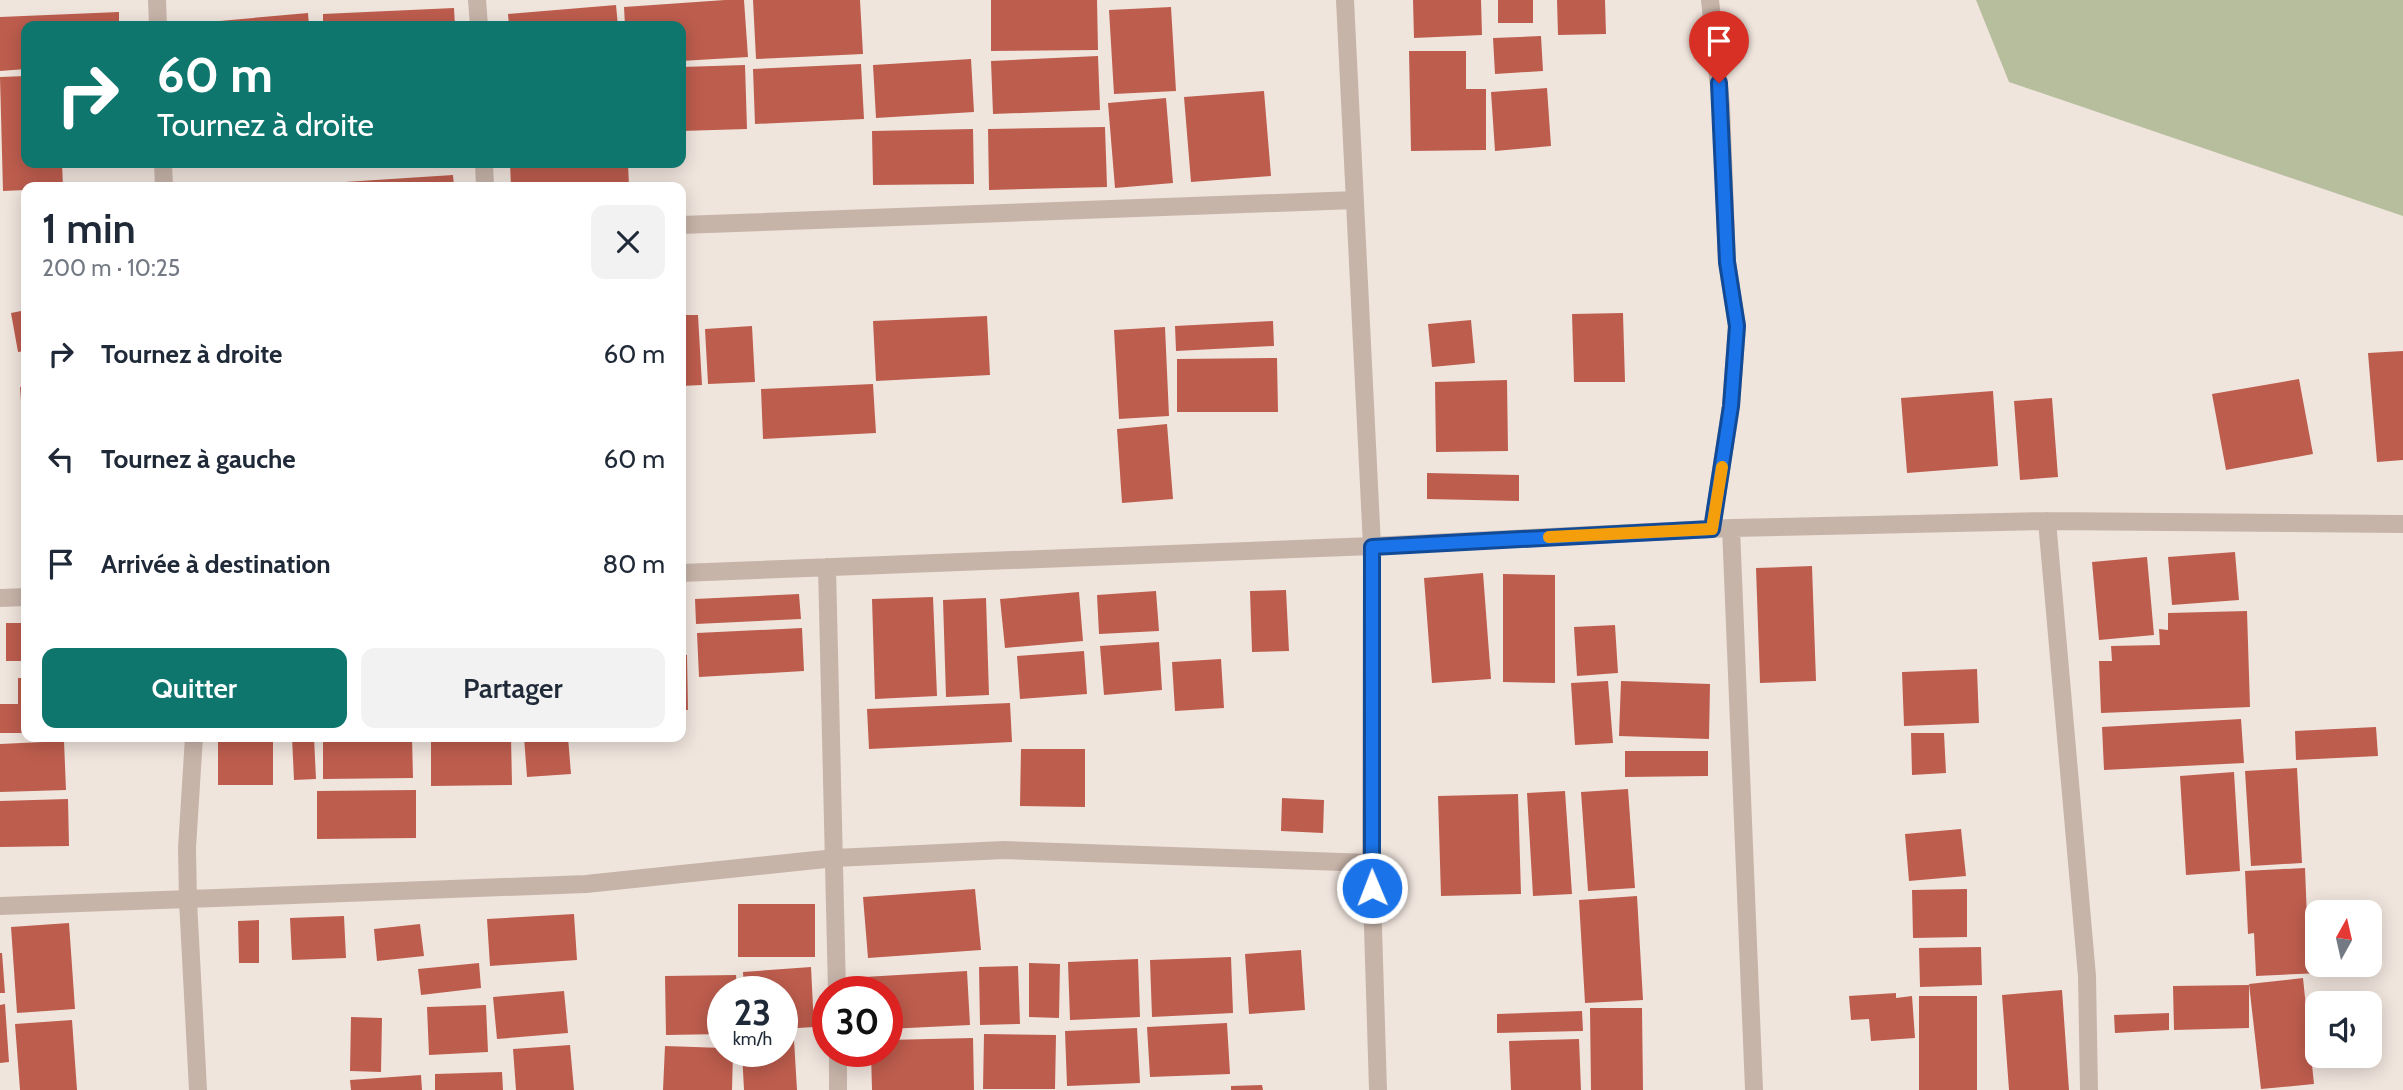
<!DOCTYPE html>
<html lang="fr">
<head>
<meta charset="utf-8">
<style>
	:root { --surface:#fff; --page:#f2f2f3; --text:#1f2937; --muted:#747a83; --accent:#0f766e }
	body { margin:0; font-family:Cabin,sans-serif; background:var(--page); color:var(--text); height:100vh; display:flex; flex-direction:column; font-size:26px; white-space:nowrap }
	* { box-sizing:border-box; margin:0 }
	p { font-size:23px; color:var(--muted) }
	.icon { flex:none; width:38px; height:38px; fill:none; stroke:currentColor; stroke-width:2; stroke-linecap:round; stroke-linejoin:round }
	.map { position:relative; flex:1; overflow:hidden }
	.side { position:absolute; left:21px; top:182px; width:665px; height:560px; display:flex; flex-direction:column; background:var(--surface); border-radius:14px; box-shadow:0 4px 18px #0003 }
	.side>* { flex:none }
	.top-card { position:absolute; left:21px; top:21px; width:665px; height:147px; border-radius:14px; box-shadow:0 4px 18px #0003; background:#0f766e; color:#fff; overflow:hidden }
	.needle { width:46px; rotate:8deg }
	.controls { position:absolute; left:2305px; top:900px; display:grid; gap:14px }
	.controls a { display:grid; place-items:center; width:77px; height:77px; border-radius:14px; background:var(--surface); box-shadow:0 4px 18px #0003; font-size:35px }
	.speed { position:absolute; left:707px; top:976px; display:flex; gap:14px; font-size:35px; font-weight:700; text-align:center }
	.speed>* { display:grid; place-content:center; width:91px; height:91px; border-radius:50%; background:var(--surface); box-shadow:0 4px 18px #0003; line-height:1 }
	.speed small { font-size:18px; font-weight:400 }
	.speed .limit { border:10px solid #d22; background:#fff; color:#111 }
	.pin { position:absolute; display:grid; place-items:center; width:60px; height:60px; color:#fff; margin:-72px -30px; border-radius:50% 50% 50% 0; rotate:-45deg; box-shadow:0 0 7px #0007 }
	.pin .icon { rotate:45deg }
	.me { position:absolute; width:77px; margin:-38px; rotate:359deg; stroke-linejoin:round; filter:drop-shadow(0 0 5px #0008) }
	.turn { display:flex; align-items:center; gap:24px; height:147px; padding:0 21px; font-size:32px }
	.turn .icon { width:91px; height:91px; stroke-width:2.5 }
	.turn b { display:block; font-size:49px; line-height:60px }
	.round { display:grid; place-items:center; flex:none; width:74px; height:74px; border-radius:14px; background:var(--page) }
	.headline { display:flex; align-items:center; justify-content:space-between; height:119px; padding:0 21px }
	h1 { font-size:42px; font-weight:600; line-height:52px }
	.button { display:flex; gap:14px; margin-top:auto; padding:14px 21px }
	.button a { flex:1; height:80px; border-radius:14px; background:var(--accent); color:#fff; font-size:28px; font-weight:600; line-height:80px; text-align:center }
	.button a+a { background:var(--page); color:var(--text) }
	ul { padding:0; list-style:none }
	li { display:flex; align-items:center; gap:21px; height:105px; padding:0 21px }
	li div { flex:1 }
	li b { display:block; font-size:26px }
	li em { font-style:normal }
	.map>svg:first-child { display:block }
	.green { fill:#b7be9e }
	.building { fill:#bd5d4e }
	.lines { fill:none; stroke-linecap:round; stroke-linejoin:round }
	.minor { stroke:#c7b4a9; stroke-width:18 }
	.route-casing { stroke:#114b97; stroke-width:18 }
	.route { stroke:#1a73e8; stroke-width:12 }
	.slow { stroke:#f59e0b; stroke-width:12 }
</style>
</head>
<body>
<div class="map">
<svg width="2403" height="1090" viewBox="0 0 2403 1090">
	<rect width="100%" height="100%" fill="#f0e5dd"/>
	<path class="green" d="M1976,0h427v216l-394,-134z"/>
	<path class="building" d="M725,0h19l4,57 -67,4v-35h-56l-1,-19z
		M753,0h107l3,54 -107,5z
		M991,0h106l1,50 -107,1z
		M1413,0h68l1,35 -68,3z
		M1498,0h35v23h-35z
		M1557,0h48l1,34 -48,1z
		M616,5l2,21h-109l-1,-12z
		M1171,7l5,84 -62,3 -5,-84z
		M454,8l1,18h-132v-12z
		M119,12v14h-93v43l-26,2v-54z
		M308,13l1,13h-123v-2z
		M1541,36l2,35 -48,3 -2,-36z
		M1409,51h57v38h20v61l-75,1z
		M1098,56l2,54 -107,4 -2,-53z
		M971,59l3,53 -98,6 -3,-53z
		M861,64l3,55 -109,5 -2,-55z
		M745,65l2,64 -66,2v-64z
		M26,76v87h36l1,24h-37v3l-23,1 -3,-114z
		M1547,88l4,58 -56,5 -4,-59z
		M1264,91l7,85 -80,6 -7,-85z
		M1166,98l7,85 -58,5 -7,-85z
		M1105,127l2,60 -118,3 -1,-61z
		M973,129l1,55 -101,1 -1,-54z
		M510,163h118l1,24h-118z
		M453,175l1,12h-125v-4z
		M318,183l1,4h-61v-3z
		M26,310v41l-8,1 -7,-39z
		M1623,313l2,69h-51l-2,-68z
		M681,315h17l4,70 -21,1z
		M987,316l3,59 -114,6 -3,-60z
		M1471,320l4,43 -43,4 -4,-43z
		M1273,321l1,25 -98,5 -1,-25z
		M752,326l3,56 -47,2 -3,-55z
		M1165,327l4,89 -50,3 -5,-89z
		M2403,351v109l-26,2 -9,-109z
		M1277,358l1,54h-101v-53z
		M2299,379l14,75 -87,16 -14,-76z
		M1507,380l1,71 -72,1 -1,-70z
		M873,384l3,49 -113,6 -2,-50z
		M26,386v57h-2l-4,-56z
		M1993,391l5,75 -91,7 -6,-75z
		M2052,398l6,79 -38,3 -6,-79z
		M1167,424l6,75 -51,4 -5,-74z
		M1427,473l92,2v26l-92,-2z
		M2235,552l4,48 -67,5 -4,-48z
		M2147,557l7,78 -55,5 -7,-78z
		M1812,566l4,115 -56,2 -4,-115z
		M1483,573l8,106 -59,4 -8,-105z
		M1503,574l52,1v108l-52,-1z
		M1286,590l3,61 -37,1 -2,-61z
		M1156,591l3,40 -60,3 -2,-39z
		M1079,592l4,49 -78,7 -5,-49z
		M799,594l2,25 -105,5 -1,-25z
		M933,597l4,99 -62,3 -3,-100z
		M986,598l3,97 -43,2 -3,-97z
		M2247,611l3,96 -149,6 -2,-52h13l-1,-15 49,-1 -1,-16 9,1v-17z
		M6,623h20v38h-20z
		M1615,625l3,48 -41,3 -3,-49z
		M802,628l2,43 -105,6 -2,-44z
		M1159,642l3,48 -58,5 -4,-49z
		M1084,651l3,43 -67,5 -3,-43z
		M681,655h6l1,55h-7z
		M1221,659l3,49 -49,3 -3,-49z
		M1977,669l2,54 -75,3 -2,-54z
		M18,678h8v55h-26v-29h18z
		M1608,681l5,62 -38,2 -4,-62z
		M1621,681l89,3 -1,55 -90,-3z
		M1010,703l2,39 -143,7 -2,-40z
		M2241,719l3,44 -140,7 -2,-43z
		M2376,727l2,29 -82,4 -1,-29z
		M1911,733h33l2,40 -34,2z
		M218,737h55v48h-55z
		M292,737h22l2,42 -22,1z
		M323,737h89l1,41 -90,1z
		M431,737h80l1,48 -81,1z
		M524,737h44l3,37 -44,3z
		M64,741l2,49 -66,2v-48z
		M1021,749h64v58l-65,-1z
		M1625,751h83v25l-83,1z
		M2297,768l5,95 -51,3 -6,-95z
		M2234,772l6,99 -54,4 -6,-99z
		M1628,789l7,99 -47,3 -7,-99z
		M416,790v48l-99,1v-48z
		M1565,791l7,103 -39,2 -6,-103z
		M1518,794l3,100 -80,2 -3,-100z
		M1282,798l42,2 -1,33 -42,-2z
		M68,799l1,47 -69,1v-46z
		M1961,829l5,47 -57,5 -4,-47z
		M2305,868l2,51h10v45h4v9l-65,3 -2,-43 -6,1 -3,-63z
		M975,889l6,61 -113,8 -5,-61z
		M1967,889v48l-54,1 -1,-48z
		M1637,896l6,104 -58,3 -6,-103z
		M738,904h77v53h-77z
		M574,914l3,46 -87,6 -3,-47z
		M344,916l2,42 -54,2 -2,-42z
		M259,920v43h-20l-1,-42z
		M69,923l6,86 -58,4 -6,-86z
		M420,924l4,32 -47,5 -3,-32z
		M1981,947l1,38 -62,2 -1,-39z
		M1301,950l4,60 -56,4 -4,-60z
		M0,953h2l3,40h-5z
		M1231,957l2,56 -81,4 -2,-57z
		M1138,959l2,58 -70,3 -2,-58z
		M479,963l2,25 -60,7 -3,-26z
		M1029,963l31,1 -1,54 -30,-1z
		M1018,966l2,58 -40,1 -1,-58z
		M811,967l3,60 -32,2v-37h-38l-1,-20z
		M967,971l3,54 -83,4v-37h-22l-1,-15z
		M736,975l1,17h-14v42l-57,1 -1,-59z
		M2303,978l11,106 -53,5 -12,-105z
		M2249,985v43l-75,2 -1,-44z
		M2062,990l7,100h-60l-7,-95z
		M564,991l4,42 -71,6 -4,-42z
		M1896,993v5l16,-2 3,42 -44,3 -2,-22 -18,1 -2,-24z
		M1919,996h58v94h-58z
		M5,1004l4,58 -9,1v-58z
		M486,1005l2,47 -59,3 -2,-48z
		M1590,1008h52l1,82h-52z
		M1582,1011l1,20 -86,2v-19z
		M2169,1013v17l-54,3 -1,-18z
		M351,1017l31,1 -1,54 -31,-1z
		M72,1020l5,70h-57l-5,-66z
		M1227,1023l3,51 -80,3 -3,-50z
		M1137,1028l3,55 -73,3 -2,-55z
		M984,1034l72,1 -1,54h-72z
		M973,1038l1,52h-102l-1,-38h16v-12z
		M1579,1039l2,51h-70l-2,-49z
		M794,1040l3,50h-53l-2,-38h40v-11z
		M570,1045l4,45h-58l-3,-41z
		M665,1046l58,2v4h10l-1,38h-69z
		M502,1072l1,18h-68v-16z
		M421,1075l1,15h-71l-1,-10z
		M1262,1085l1,5h-32v-4z"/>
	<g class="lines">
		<path class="minor" d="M157,0l1,26
			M477,0l2,26
			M1345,0l27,546 -1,317 7,227
			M1710,0l11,105 6,157 10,64 -6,80 -19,123
			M163,163l1,24
			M484,163l1,24
			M681,225l674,-25
			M2047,521l40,455 2,114
			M1731,528l23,562
			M827,567l10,425
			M681,573l691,-27 359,-18 316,-7 356,3
			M0,598l26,-1
			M194,737l-7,111 1,53 10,189
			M0,906l586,-22 249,-26 169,-8 367,13
			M838,1052v38"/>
	</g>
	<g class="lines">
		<g class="route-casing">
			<path id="route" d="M1372,888v-341l340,-18 19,-123 6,-80 -10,-64 -8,-179"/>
		</g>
		<use href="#route" class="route"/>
		<path class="slow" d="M1549,537l163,-8 10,-62"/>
	</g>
</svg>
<div class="controls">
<a><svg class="needle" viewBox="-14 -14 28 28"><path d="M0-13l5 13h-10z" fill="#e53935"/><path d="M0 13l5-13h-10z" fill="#747a83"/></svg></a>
<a><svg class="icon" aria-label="sound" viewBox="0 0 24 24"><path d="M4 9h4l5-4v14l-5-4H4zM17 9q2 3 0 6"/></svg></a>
</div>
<div class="speed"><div>23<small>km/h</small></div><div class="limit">30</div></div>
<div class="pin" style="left:1719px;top:83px;background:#d93025"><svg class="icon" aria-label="arrive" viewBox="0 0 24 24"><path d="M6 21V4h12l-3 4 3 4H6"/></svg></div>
<svg class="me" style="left:1372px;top:888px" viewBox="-20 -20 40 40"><circle r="17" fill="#1a73e8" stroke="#fff" stroke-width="3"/><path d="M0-11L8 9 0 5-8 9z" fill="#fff"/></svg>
<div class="top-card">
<div class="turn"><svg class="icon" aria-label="right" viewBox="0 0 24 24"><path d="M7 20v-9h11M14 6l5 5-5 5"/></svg><div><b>60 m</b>Tournez à droite</div></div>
</div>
<section class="side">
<div class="headline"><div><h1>1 min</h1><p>200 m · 10:25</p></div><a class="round"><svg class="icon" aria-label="close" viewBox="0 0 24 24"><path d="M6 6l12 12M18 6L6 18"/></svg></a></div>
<ul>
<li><svg class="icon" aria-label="right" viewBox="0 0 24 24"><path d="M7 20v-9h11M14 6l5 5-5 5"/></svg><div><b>Tournez à droite</b></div><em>60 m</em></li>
<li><svg class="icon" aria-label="left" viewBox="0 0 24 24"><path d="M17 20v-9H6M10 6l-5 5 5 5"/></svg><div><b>Tournez à gauche</b></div><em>60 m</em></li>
<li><svg class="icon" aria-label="arrive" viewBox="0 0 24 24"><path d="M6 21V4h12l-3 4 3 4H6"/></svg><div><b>Arrivée à destination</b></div><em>80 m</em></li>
</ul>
<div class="button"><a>Quitter</a><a>Partager</a></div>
</section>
</div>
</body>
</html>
